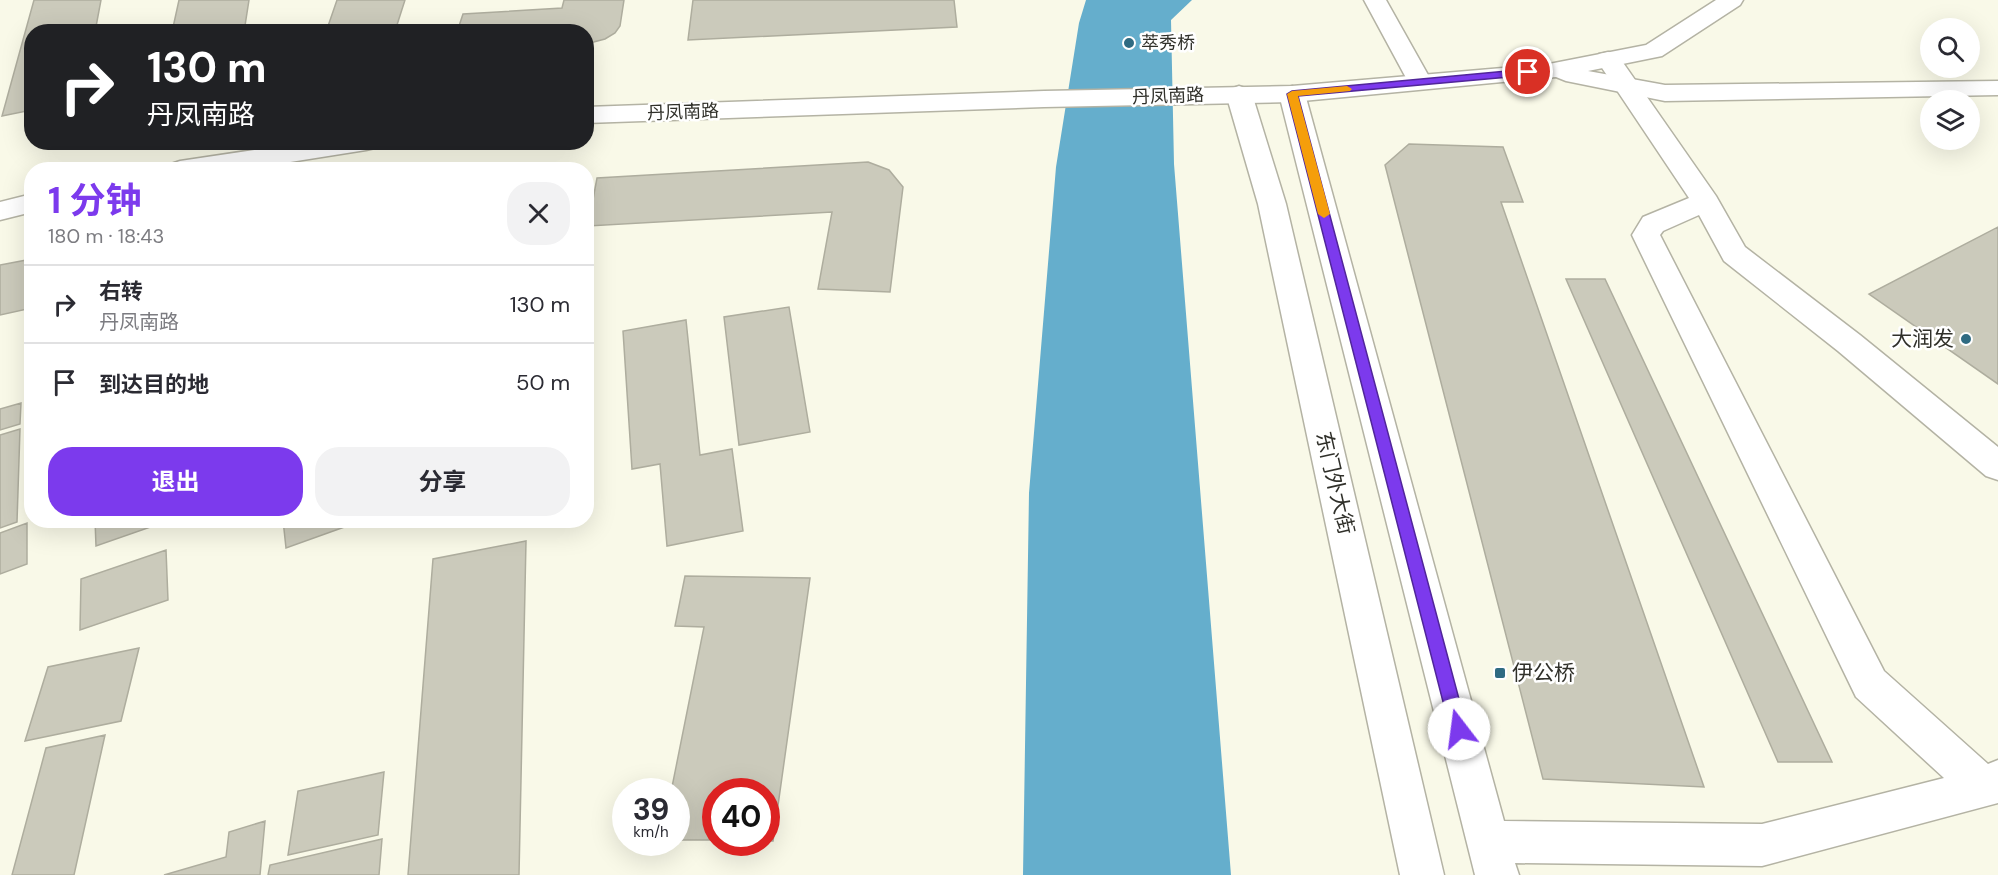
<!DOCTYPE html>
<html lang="zh">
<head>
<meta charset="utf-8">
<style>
	:root { --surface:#fff; --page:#f2f2f3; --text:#2b2b33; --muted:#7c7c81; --line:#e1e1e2; --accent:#7c3aed }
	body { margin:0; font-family:"DM Sans","Noto Sans SC",sans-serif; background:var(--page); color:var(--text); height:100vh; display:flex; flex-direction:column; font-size:22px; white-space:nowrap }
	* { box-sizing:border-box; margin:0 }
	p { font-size:20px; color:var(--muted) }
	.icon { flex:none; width:33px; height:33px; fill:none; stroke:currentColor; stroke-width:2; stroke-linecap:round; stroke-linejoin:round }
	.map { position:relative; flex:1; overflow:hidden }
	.details { position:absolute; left:24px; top:162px; width:570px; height:366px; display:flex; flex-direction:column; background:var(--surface); border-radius:24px; box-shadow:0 6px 24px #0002 }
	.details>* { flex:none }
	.hud { position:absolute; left:24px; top:24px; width:570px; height:126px; border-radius:24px; box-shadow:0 6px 24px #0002; background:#202124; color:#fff; overflow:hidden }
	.fabs { position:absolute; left:1920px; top:18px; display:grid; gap:12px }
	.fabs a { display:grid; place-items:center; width:60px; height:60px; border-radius:50%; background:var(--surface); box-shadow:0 6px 24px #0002; font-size:30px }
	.speed { position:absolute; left:612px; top:778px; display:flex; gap:12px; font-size:30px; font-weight:700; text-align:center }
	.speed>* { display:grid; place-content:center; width:78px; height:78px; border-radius:50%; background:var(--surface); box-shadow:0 6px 24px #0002; line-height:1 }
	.speed small { font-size:15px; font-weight:400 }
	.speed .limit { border:9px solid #d22; background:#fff; color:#111 }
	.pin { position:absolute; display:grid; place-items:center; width:51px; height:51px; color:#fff; margin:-26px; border:3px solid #fff; border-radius:50%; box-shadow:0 2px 6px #0007 }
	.me { position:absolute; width:66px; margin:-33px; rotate:345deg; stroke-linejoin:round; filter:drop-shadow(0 0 4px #0008) }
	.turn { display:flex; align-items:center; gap:21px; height:126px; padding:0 24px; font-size:27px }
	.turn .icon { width:78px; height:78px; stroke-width:2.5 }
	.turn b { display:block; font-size:42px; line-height:51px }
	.round { display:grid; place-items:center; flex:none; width:63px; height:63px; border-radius:24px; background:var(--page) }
	.summary { display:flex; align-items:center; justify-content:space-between; height:102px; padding:0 24px }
	h1 { font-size:36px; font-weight:700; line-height:45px; color:var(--accent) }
	.cta { display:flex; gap:12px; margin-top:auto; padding:12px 24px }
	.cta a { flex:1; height:69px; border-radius:24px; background:var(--accent); color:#fff; font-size:24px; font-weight:700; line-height:69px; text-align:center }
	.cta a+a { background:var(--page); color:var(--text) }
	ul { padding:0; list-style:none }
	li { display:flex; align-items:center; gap:18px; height:78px; padding:0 24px; border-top:2px solid var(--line) }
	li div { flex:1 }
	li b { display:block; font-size:22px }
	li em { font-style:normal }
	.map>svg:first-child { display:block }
	.water { fill:#65aecc }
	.building { fill:#cbcabb; stroke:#aead9e; stroke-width:1.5 }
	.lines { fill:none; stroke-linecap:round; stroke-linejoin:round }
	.minor-casing { stroke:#b4b3a4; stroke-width:3 }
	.major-casing { stroke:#b4b3a4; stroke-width:3 }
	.minor { fill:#fff; fill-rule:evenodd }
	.major { fill:#fff; fill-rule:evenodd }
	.route { fill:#7c3aed; stroke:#51269a; stroke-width:1.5 }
	.slow { fill:#f59e0b }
	.poi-dot { fill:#2f6b82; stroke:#fff; stroke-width:2 }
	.labels { text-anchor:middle; stroke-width:5; stroke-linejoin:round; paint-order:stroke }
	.far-poi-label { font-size:18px; fill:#30302a; stroke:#fff; text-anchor:start }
	.far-street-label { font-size:18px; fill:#30302a; stroke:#fff }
	.poi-label { font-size:21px; fill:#30302a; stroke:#fff; text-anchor:end }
	.street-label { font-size:21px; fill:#30302a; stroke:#fff }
</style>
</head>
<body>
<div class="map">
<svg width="1998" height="875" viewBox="0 0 1998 875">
	<rect width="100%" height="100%" fill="#f9f9e8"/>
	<path class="water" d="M1086,0h106l-21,20 3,144 57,711h-208l6,-382 27,-326 23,-144z"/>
	<path class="building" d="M34,0h67l-6,32h-63v78l-30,6z
		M179,0h70l-5,32h-72z
		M337,0h68l-9,28 -70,4z
		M564,0h60l-4,26 -5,7 -10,6 -19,5v-12h-129l6,-18 99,-6z
		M693,0h261l3,27 -269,13z
		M1409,144l94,3 20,55h-22l203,585 -161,-8 -158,-614z
		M868,162l21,8 14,17 -13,105 -72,-3 14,-77 -244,14 9,-48z
		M1998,227v157l-129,-90z
		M32,259v49l-32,7v-50z
		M1566,279h39l227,483h-54z
		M789,307l21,125 -71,13 -15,-128z
		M686,320l14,135 32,-6 11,82 -76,15 -7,-82 -28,5 -9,-138z
		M21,403l-1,21 -20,6v-21z
		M20,429l-3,93 -17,6v-93z
		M95,520h67v3l-66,23z
		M283,520h81l-78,28z
		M27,523v41l-27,10v-41z
		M526,541l-7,334h-111l25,-316z
		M166,550l2,50 -88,30 1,-51z
		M685,576l125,2 -37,263h-7v-49h-50v48h-40v-48h-5l33,-165 -29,-1z
		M139,648l-18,73 -96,20 23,-74z
		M105,735l-31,140h-62l34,-127z
		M384,772l-6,63 -90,20 10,-64z
		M265,821l-5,54h-96l62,-18 3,-25z
		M382,839l-3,36h-111l2,-10z"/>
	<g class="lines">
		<g class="minor-casing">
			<path id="minor" d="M1364,0h22l46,82 -3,5 -9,2 -9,-2z
				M1608,52l9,2 99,142 29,51 115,88 138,112v33l-12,-4 -148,-125 -114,-90 -25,-46 -36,16 -3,4 224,436 104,93 10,-4v43l-236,63 -247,-3 4,12h-44l-196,-781 4,-5 9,-3 9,3 4,5 199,727 258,3 182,-46 -88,-81 -224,-462 11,-18 46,-19 -93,-139 3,-5z
				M1239,86l9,3 4,5 34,110 158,671h-44l-142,-671 -32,-110 4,-5z"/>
		</g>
		<g class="major-casing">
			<path id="major" d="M1716,0h27l-3,5 -78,51 -74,15 77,14 333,-4v14l-333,6 -99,-20 -10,-4 -264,25 -248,5 -458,16v-16l458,-16 248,-5 257,-22 97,-19z
				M307,142h72l-4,6 -9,2 -126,20h-73l4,-6 9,-3z
				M32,194v18l-32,8v-18z"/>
		</g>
		<use href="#minor" class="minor"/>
		<use href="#major" class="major"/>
	</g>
	<path class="route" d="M1528,69l3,1v5l-233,21 169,633 -3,6 -5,2 -6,-2 -3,-6 -163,-635 5,-3z"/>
	<path class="slow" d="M1347,86l5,3 -2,2 -52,5 32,118 -6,4 -6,-4 -31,-120 5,-3z"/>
	<g class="poi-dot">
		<circle cx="1129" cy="43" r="6"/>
		<circle cx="1966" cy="339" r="6"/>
		<rect x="1494" y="667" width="12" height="12" rx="3"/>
	</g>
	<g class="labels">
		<g class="far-poi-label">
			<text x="1141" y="49">萃秀桥</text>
		</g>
		<g class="far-street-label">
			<text transform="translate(1168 96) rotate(-2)" y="6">丹凤南路</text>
			<text transform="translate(683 112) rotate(-2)" y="6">丹凤南路</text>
		</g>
		<g class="poi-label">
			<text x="1954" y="346">大润发</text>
			<text x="1512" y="680" text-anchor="start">伊公桥</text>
		</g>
		<g class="street-label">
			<text transform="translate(1335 483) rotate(77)" y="7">东门外大街</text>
		</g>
	</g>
</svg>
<div class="fabs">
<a><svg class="icon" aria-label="search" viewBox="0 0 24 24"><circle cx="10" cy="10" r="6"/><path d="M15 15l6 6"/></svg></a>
<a><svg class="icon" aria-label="layers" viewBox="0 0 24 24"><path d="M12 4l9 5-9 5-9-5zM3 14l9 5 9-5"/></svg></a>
</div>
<div class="speed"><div>39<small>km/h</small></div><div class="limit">40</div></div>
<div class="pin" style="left:1528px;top:72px;background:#d93025"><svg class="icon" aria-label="arrive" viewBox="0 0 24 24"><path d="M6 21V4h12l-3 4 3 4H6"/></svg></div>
<svg class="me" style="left:1459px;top:729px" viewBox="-20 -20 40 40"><circle r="19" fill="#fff"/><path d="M0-13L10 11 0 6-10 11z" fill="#7c3aed"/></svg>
<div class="hud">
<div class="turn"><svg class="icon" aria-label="right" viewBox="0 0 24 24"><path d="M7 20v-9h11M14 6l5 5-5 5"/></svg><div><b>130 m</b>丹凤南路</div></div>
</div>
<section class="details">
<div class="summary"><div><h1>1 分钟</h1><p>180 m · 18:43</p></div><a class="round"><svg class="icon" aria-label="close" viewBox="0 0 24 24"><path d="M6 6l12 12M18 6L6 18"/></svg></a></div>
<ul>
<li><svg class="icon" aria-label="right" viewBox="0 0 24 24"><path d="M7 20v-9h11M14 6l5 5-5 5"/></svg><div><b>右转</b><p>丹凤南路</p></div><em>130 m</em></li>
<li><svg class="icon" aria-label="arrive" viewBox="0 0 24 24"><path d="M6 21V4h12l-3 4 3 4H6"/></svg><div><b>到达目的地</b></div><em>50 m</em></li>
</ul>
<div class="cta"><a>退出</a><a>分享</a></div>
</section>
</div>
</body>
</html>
